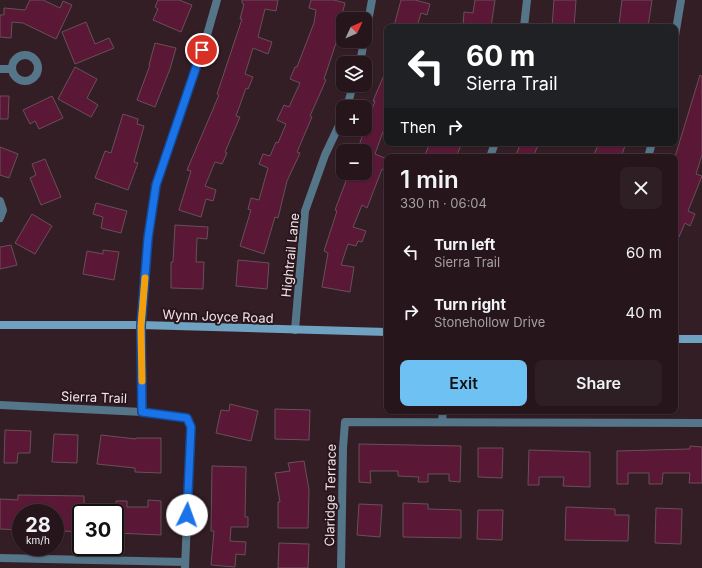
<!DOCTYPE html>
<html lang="en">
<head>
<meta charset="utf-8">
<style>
	:root { --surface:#26161c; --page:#2e1f25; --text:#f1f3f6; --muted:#a49fa3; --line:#42353b; --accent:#6ec2f3 }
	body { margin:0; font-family:Inter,sans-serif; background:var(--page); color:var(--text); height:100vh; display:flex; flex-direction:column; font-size:15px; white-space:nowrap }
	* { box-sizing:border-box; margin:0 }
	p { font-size:13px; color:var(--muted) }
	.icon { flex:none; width:22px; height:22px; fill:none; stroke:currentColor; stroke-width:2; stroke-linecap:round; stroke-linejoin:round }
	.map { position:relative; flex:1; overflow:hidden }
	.sheet { position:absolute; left:384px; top:154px; width:294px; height:260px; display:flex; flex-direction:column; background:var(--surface); border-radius:8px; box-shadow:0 1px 3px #0004,0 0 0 1px var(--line) }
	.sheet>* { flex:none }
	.banner { position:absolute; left:384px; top:24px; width:294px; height:122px; border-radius:8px; box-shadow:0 1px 3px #0004,0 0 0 1px var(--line); background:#202124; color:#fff; overflow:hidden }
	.needle { width:26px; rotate:46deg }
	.controls { position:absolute; left:336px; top:12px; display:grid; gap:8px }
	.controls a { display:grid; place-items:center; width:36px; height:36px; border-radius:8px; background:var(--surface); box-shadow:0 1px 3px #0004,0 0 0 1px var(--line); font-size:20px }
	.speed { position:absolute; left:12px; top:504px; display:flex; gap:8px; font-size:20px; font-weight:700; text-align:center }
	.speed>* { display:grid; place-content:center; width:52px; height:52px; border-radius:50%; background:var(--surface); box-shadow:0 1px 3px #0004,0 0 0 1px var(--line); line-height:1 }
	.speed small { font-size:10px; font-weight:400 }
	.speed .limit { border:2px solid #111; border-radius:6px; background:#fff; color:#111 }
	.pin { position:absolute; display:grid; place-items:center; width:34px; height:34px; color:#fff; margin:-17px; border:2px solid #fff; border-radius:50%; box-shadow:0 1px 4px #0007 }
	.me { position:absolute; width:44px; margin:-22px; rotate:3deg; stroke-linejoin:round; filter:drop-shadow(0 0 3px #0008) }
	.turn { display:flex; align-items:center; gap:14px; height:84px; padding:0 16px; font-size:18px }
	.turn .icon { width:52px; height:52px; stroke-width:2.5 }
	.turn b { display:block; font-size:28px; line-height:34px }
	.then { display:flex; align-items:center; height:38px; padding:0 16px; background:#0003; gap:8px; font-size:15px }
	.round { display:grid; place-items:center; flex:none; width:42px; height:42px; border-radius:8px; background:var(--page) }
	.headline { display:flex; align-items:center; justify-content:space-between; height:68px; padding:0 16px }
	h1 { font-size:24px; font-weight:600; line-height:30px }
	.cta { display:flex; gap:8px; margin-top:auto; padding:8px 16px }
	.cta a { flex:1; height:46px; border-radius:8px; background:var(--accent); color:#111; font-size:16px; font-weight:600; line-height:46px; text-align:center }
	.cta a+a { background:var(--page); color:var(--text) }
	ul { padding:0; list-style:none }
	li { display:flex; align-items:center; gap:12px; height:60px; padding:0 16px }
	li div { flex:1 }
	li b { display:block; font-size:15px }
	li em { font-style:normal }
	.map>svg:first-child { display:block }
	.building { fill:#5b1736; stroke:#685058 }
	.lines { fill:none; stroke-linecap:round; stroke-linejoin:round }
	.street { stroke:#557588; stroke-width:8 }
	.secondary { stroke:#6fa1c0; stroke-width:8 }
	.route-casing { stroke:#114b97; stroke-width:10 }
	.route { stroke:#1a73e8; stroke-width:7 }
	.slow { stroke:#f59e0b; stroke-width:7 }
	.labels { text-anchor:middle; stroke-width:4; stroke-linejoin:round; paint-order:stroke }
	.street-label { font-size:13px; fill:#f3e4e9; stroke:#29151c }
</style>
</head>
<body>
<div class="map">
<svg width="702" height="568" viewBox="0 0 702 568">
	<rect width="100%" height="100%" fill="#331e26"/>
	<path class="building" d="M30,0h13l17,8 3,-7 9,4 -16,34 -33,-16 -11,-1 -1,16 -11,-1v-22h4v-7l21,2z
		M158,0h21l13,5 -11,27 -28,-12 5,-11 -3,-2z
		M242,0h36l-2,11 -11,-2 -7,28 14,5 -4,12 -15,-6 -8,26 8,3 -5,12 -2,-1 -10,28 4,1 -15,35 2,1 -5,11 -7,-2 -10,24 11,4 -3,11 -7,-2 -5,18 -22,-7 12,-39 -4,-1 32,-75 -2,-1 25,-75h-2l4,-15 -2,-1z
		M311,0h23l11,3 -10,39 1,1 -12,36 2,1 -16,36 2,1 -15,35 3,1 -13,28 -9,37 -3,-1 -11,37 -24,-8 11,-36 -3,-1 3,-11 8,2 9,-32 -9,-4 4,-10 7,2 6,-14 2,1 8,-19 -9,-4 7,-15 5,2 11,-24 -10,-4 5,-12h2l17,-44 2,-13 -7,-2z
		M401,0h14l15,4 -3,11 -6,-2 -4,14h-18l-5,-1z
		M475,0h20l-4,27 -28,-1 1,-14 9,1z
		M554,0h22l-2,27h-22z
		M622,0h30l-4,27h-18l-11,-2z
		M86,22l9,22 14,-6 5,10 -39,16 -13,-32z
		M155,43l21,5 -6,21 -15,38 -18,-7 13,-35h-1z
		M75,67l22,12 -10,19 11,7 -7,12 -33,-18z
		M387,68v62l-3,-1 -9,25 12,5v12l-5,-2 -15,39 -5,-3 -9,22 13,4 -4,11 -4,-1 -2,5 -8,-2 -7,21 13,2 -4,25 -28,-5 6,-34 -4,-2 13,-40 -2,-1 14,-37h16v-22h-8l18,-50h-2z
		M700,75l2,1v79l-6,19 6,2 -14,35 7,3 -5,12 -5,-3 -10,23v-89z
		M0,96h9l-1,23h-8z
		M52,96l11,22 -24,11 -4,-8 -5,3 -7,-14z
		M123,114l15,5 -1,5 7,2 -10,36 4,1 -10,27 -33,-12 10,-27 6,2z
		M430,143h32l-6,14h-32z
		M521,143h18l-6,14h-18z
		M599,143h27l-5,14h-28z
		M0,147l18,7 -9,24 -9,-3z
		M45,159l16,38 -20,8 -11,-27 6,-3 -4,-11z
		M96,203l31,8 -6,22 -20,-5 2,-11 -10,-3z
		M32,214l20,12 -17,28 -20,-11z
		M175,225l33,2 -1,12 -10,-1 -1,24h8l-1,27 -32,-1v-26h2z
		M11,245l6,20 -17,4v-22z
		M103,250l16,2 -5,28 -31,-6 4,-23 16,3z
		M238,260l31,3 -2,26 -31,-3z
		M230,404l28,7 -7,30 -35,-8 5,-23 8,1z
		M275,409l35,1 -1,30 -34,-1z
		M5,430l26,1 -1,22h-12l-1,10h-13z
		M54,434l24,1 -1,28 -25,-1z
		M101,435l35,4v-1h25v35l-26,-1v-4l-38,-4z
		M359,444l102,2 -1,36 -11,-1v-7h-21v8h-10l1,-5 -21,-1v-5h-28l1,12 -12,-1z
		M690,446l12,1v36h-13l1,-10h-27l-1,11h-13v-11h-21v11h-11v-33l73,-2z
		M478,448h25l-1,30 -24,-1z
		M529,450l61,2v35l-27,-1 1,-9h-25v8h-11z
		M304,461l5,29 -1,38h-30v-26h2l-5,-29 15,-2 -2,-8z
		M212,466l34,1 -1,50h3v10h-17l-1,14 16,1 -1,13 -9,-1 -1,13 -24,-2 3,-34h-3z
		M18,495l66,1v17h-3v19l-18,-1v-5h-8v-13h-34v17l-21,-1v-30l18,1z
		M148,500l13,1v34l-46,-2 1,-32h11v6h21z
		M403,503l25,1v5l33,1v28l-58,-1z
		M359,504l23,1 -2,32 -23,-2z
		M566,507l49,2v6h14l-1,26 -63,-1z
		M656,508l26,1 -1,35 -26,-1z
		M478,510h25l-1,30 -25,-1z
		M279,543l30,1 -1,24h-30z"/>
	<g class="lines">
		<path class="street" d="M524,27l3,-27
			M675,36l6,-36
			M365,38l7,-38
			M12 68a13 13 0 1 1 26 0a13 13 0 1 1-26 0Z
			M360,63l4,-22
			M0,69h12
			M347,107l6,-22
			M490,157l5,-14
			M648,157l4,-14
			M0,201l3,9 -3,8
			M295,330l10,-119 20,-56 18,-38
			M0,405l142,7 45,6 4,9 -6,141
			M142,412l-1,-87 7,-87 8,-53 51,-150 10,-35
			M442,422l1,-11
			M0,558l185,4
			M341,568l2,-120 2,-26 357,1"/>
		<path class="secondary" d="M0,325h141l246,7
			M675,339h27"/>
	</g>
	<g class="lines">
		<g class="route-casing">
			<path id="route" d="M187,515l4,-88 -4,-9 -45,-6 -1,-86 7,-88 8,-53 46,-135"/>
		</g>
		<use href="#route" class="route"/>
		<path class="slow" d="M142,381l-1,-55 4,-48"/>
	</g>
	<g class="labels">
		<g class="street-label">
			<text transform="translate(290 255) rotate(-84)" y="5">Hightrail Lane</text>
			<text transform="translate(218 316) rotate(2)" y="5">Wynn Joyce Road</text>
			<text transform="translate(94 397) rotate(2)" y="5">Sierra Trail</text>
			<text transform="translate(330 495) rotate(-89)" y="5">Claridge Terrace</text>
		</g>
	</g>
</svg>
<div class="controls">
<a><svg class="needle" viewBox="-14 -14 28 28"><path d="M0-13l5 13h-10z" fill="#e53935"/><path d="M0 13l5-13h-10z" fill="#a49fa3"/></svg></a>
<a><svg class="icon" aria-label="layers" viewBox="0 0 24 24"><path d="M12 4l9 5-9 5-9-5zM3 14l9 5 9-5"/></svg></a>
<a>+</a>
<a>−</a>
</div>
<div class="speed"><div>28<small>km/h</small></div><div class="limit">30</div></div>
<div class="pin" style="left:202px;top:50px;background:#d93025"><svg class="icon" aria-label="arrive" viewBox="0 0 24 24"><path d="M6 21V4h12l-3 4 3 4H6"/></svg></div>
<svg class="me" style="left:187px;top:515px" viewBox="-20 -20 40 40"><circle r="19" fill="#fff"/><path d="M0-13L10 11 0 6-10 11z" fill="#1a73e8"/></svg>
<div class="banner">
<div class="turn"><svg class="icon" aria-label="left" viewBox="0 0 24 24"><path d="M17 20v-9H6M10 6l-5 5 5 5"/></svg><div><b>60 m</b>Sierra Trail</div></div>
<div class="then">Then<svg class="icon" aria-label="right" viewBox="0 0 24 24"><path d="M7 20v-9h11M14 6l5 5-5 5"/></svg></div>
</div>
<section class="sheet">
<div class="headline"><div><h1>1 min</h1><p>330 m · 06:04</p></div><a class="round"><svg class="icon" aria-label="close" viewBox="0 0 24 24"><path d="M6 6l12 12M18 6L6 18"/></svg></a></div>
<ul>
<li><svg class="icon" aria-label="left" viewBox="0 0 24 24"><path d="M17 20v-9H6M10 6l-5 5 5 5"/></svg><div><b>Turn left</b><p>Sierra Trail</p></div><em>60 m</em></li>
<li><svg class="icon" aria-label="right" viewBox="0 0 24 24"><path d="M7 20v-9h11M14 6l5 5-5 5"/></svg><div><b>Turn right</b><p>Stonehollow Drive</p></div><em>40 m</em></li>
</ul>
<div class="cta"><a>Exit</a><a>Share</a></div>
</section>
</div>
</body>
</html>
